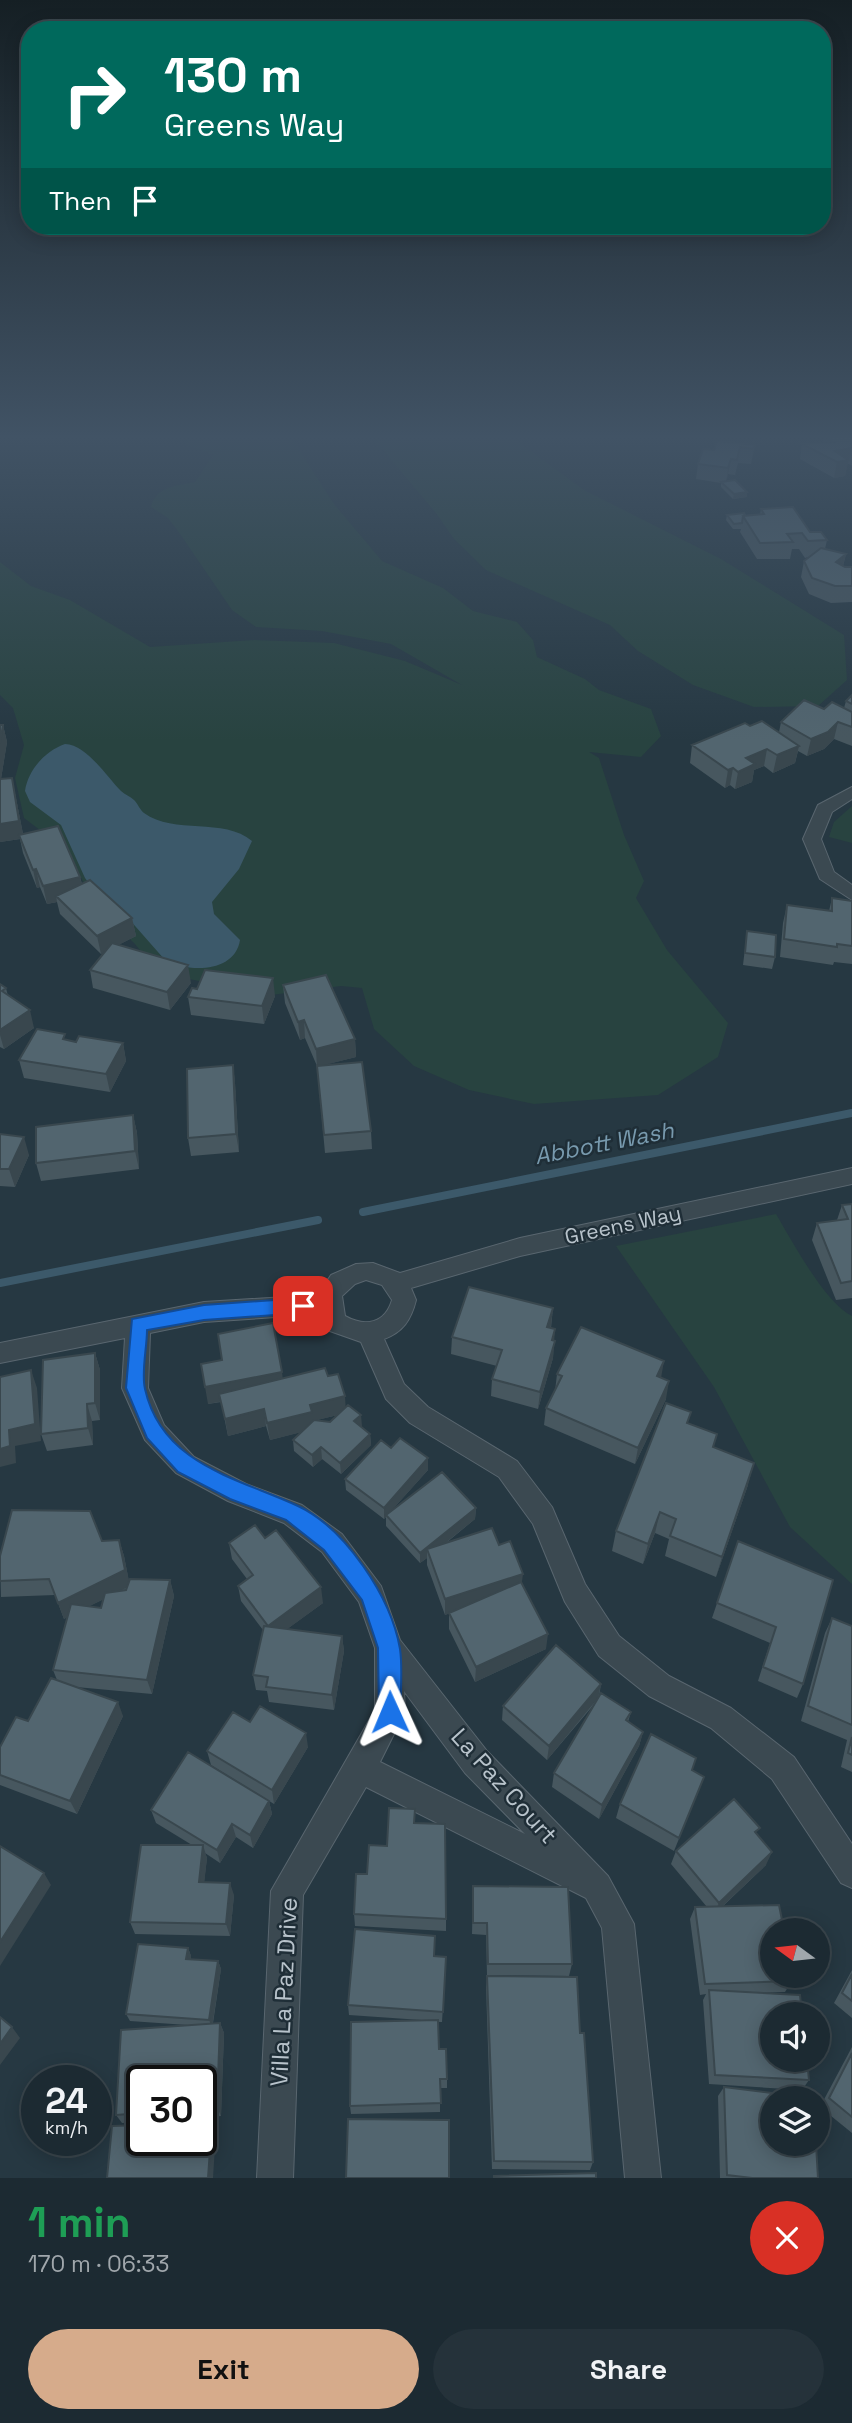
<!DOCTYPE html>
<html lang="en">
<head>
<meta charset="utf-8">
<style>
	:root { --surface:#1c2a32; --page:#25323a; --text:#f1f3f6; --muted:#a0a7ac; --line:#3a464d; --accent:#d6ab8b }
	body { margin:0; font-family:"Space Grotesk",sans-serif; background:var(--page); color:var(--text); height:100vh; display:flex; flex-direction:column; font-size:26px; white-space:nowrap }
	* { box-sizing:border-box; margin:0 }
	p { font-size:23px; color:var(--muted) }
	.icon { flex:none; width:38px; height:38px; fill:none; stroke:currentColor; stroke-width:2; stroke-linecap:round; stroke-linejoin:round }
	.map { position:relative; height:2178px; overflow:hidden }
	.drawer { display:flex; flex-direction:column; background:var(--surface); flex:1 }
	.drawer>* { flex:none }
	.guide { position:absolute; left:21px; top:21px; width:810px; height:214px; border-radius:28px; box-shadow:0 4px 18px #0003,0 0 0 2px var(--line); background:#00695c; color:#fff; overflow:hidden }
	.needle { width:46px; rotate:285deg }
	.buttons { position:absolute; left:760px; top:1918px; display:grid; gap:14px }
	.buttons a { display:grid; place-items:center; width:70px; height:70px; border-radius:50%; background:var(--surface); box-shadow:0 4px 18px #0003,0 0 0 2px var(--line); font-size:35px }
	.speed { position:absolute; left:21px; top:2065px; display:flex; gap:14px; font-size:35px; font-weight:700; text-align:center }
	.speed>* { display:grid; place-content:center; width:91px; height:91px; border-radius:50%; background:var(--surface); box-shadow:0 4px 18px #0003,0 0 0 2px var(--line); line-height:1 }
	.speed small { font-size:18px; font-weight:400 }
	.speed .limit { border:4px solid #111; border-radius:10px; background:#fff; color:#111 }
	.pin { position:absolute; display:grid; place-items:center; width:60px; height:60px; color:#fff; margin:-30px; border-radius:14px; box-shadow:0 4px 10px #0006 }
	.me { position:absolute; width:77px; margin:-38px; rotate:359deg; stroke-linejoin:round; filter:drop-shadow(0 0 5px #0008) }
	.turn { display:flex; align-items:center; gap:24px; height:147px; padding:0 28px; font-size:32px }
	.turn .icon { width:91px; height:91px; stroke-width:2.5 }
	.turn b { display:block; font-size:49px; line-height:60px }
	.then { display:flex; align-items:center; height:66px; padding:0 28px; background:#0003; gap:14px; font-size:26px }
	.round { display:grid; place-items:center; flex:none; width:74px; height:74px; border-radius:37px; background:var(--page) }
	.head { display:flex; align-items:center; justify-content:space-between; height:119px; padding:0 28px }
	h1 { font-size:42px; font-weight:800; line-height:52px; color:#1e9e55 }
	.action { display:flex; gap:14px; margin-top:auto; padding:14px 28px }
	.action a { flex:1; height:80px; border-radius:42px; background:var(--accent); color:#111; font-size:28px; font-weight:800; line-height:80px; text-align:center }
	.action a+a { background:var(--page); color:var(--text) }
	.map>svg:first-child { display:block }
	.green { fill:#284340 }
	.water { fill:#3c596a }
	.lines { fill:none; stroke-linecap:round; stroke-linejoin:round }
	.stream { stroke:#3c596a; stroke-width:8 }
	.street-casing { stroke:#59666f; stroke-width:2 }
	.street { fill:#3b4951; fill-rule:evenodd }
	.wall { fill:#47575f; fill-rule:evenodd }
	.shaded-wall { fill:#39474e }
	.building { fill:#52656f; stroke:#39474e; stroke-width:2 }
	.route { fill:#1a73e8; stroke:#114b97; stroke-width:2 }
	.labels { text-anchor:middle; stroke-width:5; stroke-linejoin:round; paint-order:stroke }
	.street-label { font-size:21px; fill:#b8c3cb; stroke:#1f2e37 }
	.water-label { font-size:23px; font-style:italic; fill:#789aae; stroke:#1f2e37 }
	.near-street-label { font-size:24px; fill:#b8c3cb; stroke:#1f2e37 }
</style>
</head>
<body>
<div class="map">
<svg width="852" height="2178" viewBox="0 0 852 2178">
	<rect width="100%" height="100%" fill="#263842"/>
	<path class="green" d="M183,436h107l44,68 48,57 61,27 30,23 44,11 16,18 4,17 48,22 14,11 52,19 10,27 -20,21 -52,-5 10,6 25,77 20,46 -8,17 31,52 61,73 -10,34 -60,38 -124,9 -65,-14 -55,-24 -40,-37 -12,-41 -21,-2 -70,9 -113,-22 -23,-29 -42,-41 -24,-51 -45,-34 -9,-40 9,-33 -11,-37 -13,-13v-133l31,24 39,14 80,47 104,-7 80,3 71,18 57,24 -71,-41 -69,-13 -66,-4 -24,-17 -54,-79 -10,-13 -17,-11c5,-21 25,-21 44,-25l18,-27 -26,-10z
		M371,436h139l74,54 137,69 123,76 3,45 -29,26 -64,1 -61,-22 -55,-34 -28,-26 -124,-55 -32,-31 -18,-26z
		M852,806v37l-23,-6 5,-15z
		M776,1214c16,27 49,89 76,102v268l-62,-57 -76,-140 -98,-141z"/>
	<path class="water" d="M65,744c22,1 41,32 56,47 4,4 9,5 13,9 4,4 6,10 10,13 30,22 80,4 108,28l-13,28 -27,33 2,12 26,26c-5,33 -52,33 -75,20l-44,-50 -22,-14 -14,-18 -24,-53 -31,-23 -5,-11c3,-21 20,-40 40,-47z"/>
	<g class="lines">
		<path class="stream" d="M363,1212l489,-99
			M0,1283l318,-63"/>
		<g class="street-casing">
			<path id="street" d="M852,787v12l-20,13 -11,27 13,33 18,13v15l-32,-21 -17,-40 15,-34z
				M852,1168v16l-332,72 -109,32 5,12c-5,20 -13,32 -32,39l20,45 24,23 89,54 35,46 33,77 34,52 50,40 62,32 63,49 58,87v44l-11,-5 -69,-104 -61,-51 -62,-32 -50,-40 -34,-54 -32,-78 -34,-47 -89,-54 -24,-24 -25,-57 -34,-12 -8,-16 -115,8 -54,11 -2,55 16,37 30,32 52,27 56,21 40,29 39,52 19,54 87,111 121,125 26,48 27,254h-36l-23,-250 -16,-30 -220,-111 -63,108 -10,283h-36l14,-287 104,-181v-62l-16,-46 -37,-50 -38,-29 -56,-22 -52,-28 -31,-33 -23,-52 3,-50 -125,25v-20l204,-41 114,-7 13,-20 25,-11 17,-1 27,10 120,-35zM366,1280l16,5 10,15c-7,24 -27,27 -47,16l-3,-20 13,-12zM404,1691l61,82 60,61 -145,-72 25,-50z"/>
		</g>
		<use href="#street" class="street"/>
	</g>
	<path class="wall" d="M824,436h28v30l-3,-2h-2l-2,12 -11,2 -34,-19 2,-15 21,-1z
		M755,445l-4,19 -13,-1 -3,12 -7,-1 -2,7 21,11v5l-14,2 -12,-12v-4l-25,-4 2,-15 16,-14z
		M761,509l66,31 -2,9 21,5 -3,12 9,1v35l-21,1 -22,-9 -8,-17 3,-16 4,-4 -3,1 -6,-9h-7l-2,10h-33l-17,-27 1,-3h-8l-7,-9 1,-5h18l15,-1z
		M852,695v51l-18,-7 -10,10 -17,7 -9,-5 -3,12 -22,10 -9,-7 -10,4 -2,12 -17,7 -5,-4 -5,3 -35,-25 2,-18 58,-19 29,6 2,-10 43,-13 20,-1 2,-7z
		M0,725h3l4,17 -6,37 11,-1 11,56 57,43 2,7 50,34 4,18 -18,9 73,38 -21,27 -77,-22 -3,-18 15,-18 -4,2 -41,-40 -3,-12 -10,2 -7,-17 -3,1 -14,-35 -3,-14 -20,3z
		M832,898l20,3v63l-18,-2 -1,3 -53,-8 3,-34 4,-18 42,6z
		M747,931l28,26 -3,12 -29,-4z
		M0,984l6,4 2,8 26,32 -30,21 -4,-2z
		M283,985l72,54 1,18 -37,9 52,65 1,18 -47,4 -8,-87 -12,-28 -5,2 -15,-37z
		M275,996l-11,28 -73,-9 -3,-18z
		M67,1040l9,2 47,1 3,18 -16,31 -86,-14 -5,-18z
		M233,1065l2,18 4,69 -48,4 -3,-18z
		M133,1115l4,18 2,36 -98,12 -5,-18z
		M0,1134l29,21 -14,32 -15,-1z
		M852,1204v94l-16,2 -24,-60 5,-17 20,-3 5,-15z
		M553,1308l-2,20 3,13 -1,17 -15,51 -47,-13 1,-17 5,-13 -46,-12 1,-17z
		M95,1353l5,17v50l-8,1 1,24 -46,6 -6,-17z
		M222,1360l61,18 45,-2 17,32 16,18 9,8 1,11 -30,29 -19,-15 -9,8 -19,-16 -1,-11 8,-8 -31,8 -4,-14 -38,10 -7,-34 -13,2zM338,1415l-8,7 -13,-2 8,-2z
		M557,1374l104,4 5,21 -31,65 -91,-39 2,-17 9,-17z
		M688,1423l26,25 34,37 -32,92 -51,-21 4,-17 -14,-6 -12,31 -31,-13 4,-20z
		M391,1448l37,22 -37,41 85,-3 -1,11 -29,24 53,2 23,39 24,65 -71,33 -26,-53v-16l3,-1 -7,3 -18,-50v-7l-7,5 -34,-37v-9l-2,2 -38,-29 -1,-11z
		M265,1538l58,65 -36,26 55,7 2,15 -10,59 -65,-8 -2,-11 -11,-1 -3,-15 10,-45 -22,-29 -3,-15 9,-7 -15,-20 -3,-16z
		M119,1540l5,16 5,26 41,-2 4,16 -22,98 -76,-7 47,29 -46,98 -77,-29v-38l28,-26 29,-41 -4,-10 14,-53 -3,2 -9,-24 -54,2 -1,-41 102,-15zM104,1599l-3,9 -12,-2z
		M738,1541l65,143 -6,14 -39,-17 12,-38 -58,-25z
		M832,1618l20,8v146l-11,-5 6,-27 -46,-19 24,-88z
		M601,1684l-2,13 32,15 -3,10 15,10 -4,14 -40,73 -47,-32 2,-14 43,-72 -50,59 -45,-40 1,-14z
		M250,1722l58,25 -34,57 -63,-39 -4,-14z
		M696,1758l-4,12 12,7 -30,74 -58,-33 4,-14z
		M269,1801l3,13 -19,34 -17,-11 -16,26 -15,-10 2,5 -3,24 30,13 -4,41 -95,-2 -5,-12 62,-77 -36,-22 -5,-13z
		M415,1823l31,96v12l-91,-5 -1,-12 13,-40 20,-28z
		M757,1834l9,31 -44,42 70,74 -7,11 -28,1 52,87 -7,10 -93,-6 -6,-84 3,-6 -6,1 -10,-76 5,-12h12l-36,-43 5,-13z
		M473,1886l99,78 -3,12 -82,-1 -1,-40 -14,-1z
		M138,1944l50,4 3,8v3l27,2 3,8 -8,54h7l4,10 -3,83 -20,2v-37h-59v41l-20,1 -6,-8 5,-85 66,-5 -57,-4 -4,-7z
		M434,1956l12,1 -4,65h-4l1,27 8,30v9h-7v24l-89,2 -1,-8 71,-86 -72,-5 -1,-10z
		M852,1970v48l-18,-15z
		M487,1976l106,186 -3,8 -98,-1 -6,-182z
		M852,2047v86l-32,-26z
		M724,2087l94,91h-98l-2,-82z"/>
	<path class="shaded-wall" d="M852,448l-7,28 -11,2 3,-16 -2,-11z
		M731,459l-5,25 2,-16z
		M747,492v5l-14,2 1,-5z
		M846,554l-4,16 -6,-8z
		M838,722l-4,17 -10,10 -17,7 4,-17z
		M3,725l4,17 -7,43v-42z
		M799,746l-4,17 -22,10 4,-18z
		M767,749l-3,17 -10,4 -2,12 -17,7 3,-17 8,-14z
		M733,768l-3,17 -5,3 3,-18z
		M12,778l12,61 -5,-4 1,4 -20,3v-18z
		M36,869l4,18 -3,1 -4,-18z
		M80,877l4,18 -28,1 1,6 -10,2 -4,-18z
		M132,918l4,18 -35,18 -4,-18z
		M188,965l3,18 -21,27 -3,-18z
		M273,978l2,18 -11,28 -2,-18z
		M30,1010l4,18 -30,21 -4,-14v-5z
		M304,1020l1,18 -5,2 -2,-18z
		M355,1039l1,18 -39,10 -1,-18z
		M123,1043l3,18 -16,31 -4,-18z
		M233,1065l2,18 4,69 -3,-18z
		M133,1115l4,18 2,36 -4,-18z
		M24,1137l5,18 -14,32 -6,-18z
		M553,1308l-2,17 -5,19 1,-17z
		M555,1329l-2,29 -15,51 2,-17z
		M95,1353l5,17v50l-5,-17z
		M664,1361l-3,17 -4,-2z
		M31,1370l6,18 4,53 -26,5 1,17 -16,4v-18l9,-19z
		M282,1372l2,17 -76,15 -3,-17z
		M669,1381l-3,18 -31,65 3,-16z
		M345,1396l1,17 -33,8 1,8 -44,11 -3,-17 43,-18z
		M87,1404l5,17 1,24 -5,-17z
		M264,1409l2,17 -38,10 -3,-17z
		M361,1415l1,11 -7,6 -1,-11z
		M370,1434l1,11 -30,29 -1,-11z
		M321,1447l1,12 -9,8 -1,-12z
		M428,1458v12l-44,49v-11z
		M754,1463l-6,22 -32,92 6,-20z
		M476,1508l-1,11 -46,37 -2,-7v9l-7,5v-10z
		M660,1512l-5,21 -12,31 5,-20z
		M119,1540l5,16 6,30 -66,33 -6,-16z
		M523,1574l-2,15 -76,26v-16z
		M170,1580l4,16 -22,98 -5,-14z
		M321,1587l2,16 -52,38 -3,-15z
		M548,1634l-2,15 -71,33 1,-15z
		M342,1636l2,15 -10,59 -2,-15z
		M601,1684l-3,14 -51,62 2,-14z
		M118,1702l5,14 -46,98 -7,-13z
		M643,1732l-4,14 -40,73 3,-14z
		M306,1733l2,14 -34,57 -2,-14z
		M269,1801l3,13 -19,34 -3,-13z
		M232,1824l4,13 -16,26 -3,-13z
		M203,1845l4,13 -4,36 -4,-12z
		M772,1852l-6,13 -53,50 6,-12z
		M44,1873l7,12 -51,81v-24z
		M230,1883l4,12 -4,41 -4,-12z
		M188,1948l3,8 -1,11 -4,-8z
		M218,1961l3,8 -9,58 -3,-7z
		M220,2023l4,10 -3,83 -4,-9z
		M12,2027l8,11 -20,27v-21z
		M212,2122l4,9 -3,47h-5z"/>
	<path class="building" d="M824,436h28v12l-17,3 13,9 -11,2 -35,-18 31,-2z
		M717,441l38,4 -2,4 -13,-2 -3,13 -6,-1 -3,9 -30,-4 5,-15 11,1z
		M735,480l12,12 -13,2 -13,-12z
		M793,507l17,25h11l6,8 -19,1 -6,-8 -15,1 6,8 -33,1 -17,-27 21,-2 -3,-5z
		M744,513l1,2 -2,1 -1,7 -8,1 -7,-9z
		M821,548l25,6 -10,8 9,5h7v19h-17l-23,-8 -8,-17z
		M852,695v9l-6,-3z
		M804,700l20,9 8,-7 20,10v15l-14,-5 -10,10 -17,7 -30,-17z
		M762,721l37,25 -22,9 -10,-6 -21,9 9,6 -17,8 -5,-4 -5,2 -36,-25 53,-22 5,3z
		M0,725h3l-3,18z
		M12,778l7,43 -19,3v-45z
		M58,826l22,51 -37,9 -7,-17 -3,1 -14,-35z
		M90,880l42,38 -35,18 -41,-40z
		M832,898l20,3v45l-15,-2v3l-53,-8 3,-34 45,6z
		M747,931l29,4 -1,22 -30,-4z
		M112,943l76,22 -21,27 -77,-22z
		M205,970l68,8 -11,28 -74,-9 4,-9 5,1z
		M326,975l29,64 -39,10 -12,-29 -6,2 -15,-37z
		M0,984l6,4 -4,3 28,19 -30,20z
		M37,1029l28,5 -2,5 13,3 3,-6 44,7 -17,31 -87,-14z
		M362,1062l9,69 -47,4 -7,-69z
		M233,1065l3,69 -48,4 -1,-69z
		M133,1115l2,36 -99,12v-36z
		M0,1134l24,3 -15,32h-9z
		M852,1204v77l-11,2 -24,-60 31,-4 -6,-14z
		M469,1287l84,21 -6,19 8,2 -3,11 3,1 -15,51 -48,-13 10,-29 -50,-13z
		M273,1323l9,49 -77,15 -4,-23 21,-4 -4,-26z
		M581,1327l83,34 -7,15 12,5 -31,67 -92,-40 16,-32 -5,-2z
		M95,1353v50l-8,1 1,24 -47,6 2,-74z
		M325,1368l3,8 10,-2 7,22 -35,9 2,7 -45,11 -3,-14 -39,10 -6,-25z
		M31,1370l4,54 -26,6 1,16 -10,3v-72z
		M666,1403l25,9 -4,11 30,11 -4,13 41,16 -32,94 -52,-21 6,-17 -16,-7 -12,32 -32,-13z
		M348,1405l13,10 -7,6 16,13 -30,29 -19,-16 -9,8 -19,-15 21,-20 16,2z
		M400,1438l28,20 -44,50 -39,-29 36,-39 10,8z
		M442,1472l34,36 -56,45 -34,-38z
		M12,1510l78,1 12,30 17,-1 6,30 -67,33 -9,-24 -49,2v-25z
		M255,1525l10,13 11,-8 45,57 -53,39 -30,-40 15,-11 -24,-32z
		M492,1528l7,17 11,-4 13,33 -78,25 -18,-50z
		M738,1541l95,39 -30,104 -40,-17 13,-40 -59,-24z
		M130,1579l40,1 -23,100 -94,-10 18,-66 30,4 4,-15 21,-3z
		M521,1582l27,52 -72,33 -27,-54z
		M832,1618l20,8v99l-44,-19z
		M264,1626l78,10 -10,59 -66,-8 2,-10 -15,-2z
		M556,1645l45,39 -52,62 -46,-40z
		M51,1678l67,24 -48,99 -70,-26v-28l16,-30 12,4z
		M601,1693l30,19 -5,8 17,12 -41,73 -48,-32z
		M260,1706l46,27 -34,57 -65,-39 26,-39 17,10z
		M651,1734l45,24 -4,12 12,7 -25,61 -59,-34z
		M852,1737v18l-4,-2z
		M188,1752l81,49 -19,34 -18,-11 -15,26 -66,-40z
		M734,1799l26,29 -5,4 17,20 -53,51 -43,-52z
		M389,1808l26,1 -1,14 31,1 1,95 -92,-5 2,-40h11l2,-29 18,1z
		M141,1845h62l-4,37 31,1 -4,41 -96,-2z
		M0,1846l44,27 -44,69z
		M473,1886l95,1 4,77h-84l-1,-41h-14z
		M779,1905l5,25h-12v46h19l1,5 -87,3 -10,-77z
		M355,1929l80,7 -1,20 12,1 -3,55 -95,-7z
		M138,1944l50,4 -2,11 32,2 -9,59 -83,-6z
		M852,1974v27l-10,-8z
		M487,1976l90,1 3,56h4l9,129 -99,-1z
		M709,1990l91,5 2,19h-30v46h35l2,20 -94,-5z
		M0,2017l12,10 -12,17z
		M438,2020l1,29h7l1,30h-7l1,24 -91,3 1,-84z
		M220,2023l-3,84 -16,1v-27h-59v32l-26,2 5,-85z
		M852,2053v64l-23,-19z
		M724,2087l89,11h-41v46h44l2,34h-66l-25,-3z
		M348,2119l101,1v58h-103z
		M201,2122h11l-4,56h-101l5,-52 30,-1v15h59z
		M596,2173v5h-102v-2z"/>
	<linearGradient id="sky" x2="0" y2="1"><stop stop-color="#151f24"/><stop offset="0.59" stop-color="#415365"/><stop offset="1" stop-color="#415365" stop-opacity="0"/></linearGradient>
	<rect width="852" height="741" fill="url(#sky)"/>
	<path class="route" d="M303,1298l9,8 -9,7 -99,7 -57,10c0,18 -6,42 -2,59 17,76 93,89 153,117 47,22 93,91 102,143 3,20 0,43 1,63l-3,8 -8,3 -8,-3 -3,-8 -1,-64 -16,-48 -38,-50 -38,-30 -56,-21 -52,-27 -31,-34 -21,-50 6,-69 72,-14z"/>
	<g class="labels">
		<g class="street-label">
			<text transform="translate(623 1225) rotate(-12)" y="7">Greens Way</text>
		</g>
		<g class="water-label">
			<text transform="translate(604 1143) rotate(-11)" y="8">Abbott Wash</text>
		</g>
		<g class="near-street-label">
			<text transform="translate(504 1786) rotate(48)" y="8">La Paz Court</text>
			<text transform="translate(284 1992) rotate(-87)" y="8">Villa La Paz Drive</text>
		</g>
	</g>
</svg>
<div class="buttons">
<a><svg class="needle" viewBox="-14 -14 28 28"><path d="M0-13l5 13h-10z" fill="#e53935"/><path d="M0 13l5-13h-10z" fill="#a0a7ac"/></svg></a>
<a><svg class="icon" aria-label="sound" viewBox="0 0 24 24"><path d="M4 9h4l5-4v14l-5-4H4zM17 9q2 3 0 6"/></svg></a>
<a><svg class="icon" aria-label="layers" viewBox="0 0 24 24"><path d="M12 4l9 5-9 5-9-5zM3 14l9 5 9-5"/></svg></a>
</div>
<div class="speed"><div>24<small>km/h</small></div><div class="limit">30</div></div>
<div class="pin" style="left:303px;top:1306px;background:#d93025"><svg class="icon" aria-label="arrive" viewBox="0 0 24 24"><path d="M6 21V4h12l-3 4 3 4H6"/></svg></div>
<svg class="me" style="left:390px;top:1712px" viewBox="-20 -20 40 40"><path d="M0-17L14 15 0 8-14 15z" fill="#1a73e8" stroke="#fff" stroke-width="4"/></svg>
<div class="guide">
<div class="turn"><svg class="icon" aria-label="right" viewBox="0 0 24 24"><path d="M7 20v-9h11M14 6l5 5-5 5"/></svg><div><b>130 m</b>Greens Way</div></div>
<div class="then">Then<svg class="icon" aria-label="arrive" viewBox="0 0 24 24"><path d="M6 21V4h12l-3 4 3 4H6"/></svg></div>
</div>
</div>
<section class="drawer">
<div class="head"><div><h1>1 min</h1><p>170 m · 06:33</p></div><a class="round" style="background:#d93025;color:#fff"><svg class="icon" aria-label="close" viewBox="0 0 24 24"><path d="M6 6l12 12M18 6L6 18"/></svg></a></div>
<div class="action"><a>Exit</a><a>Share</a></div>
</section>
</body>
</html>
